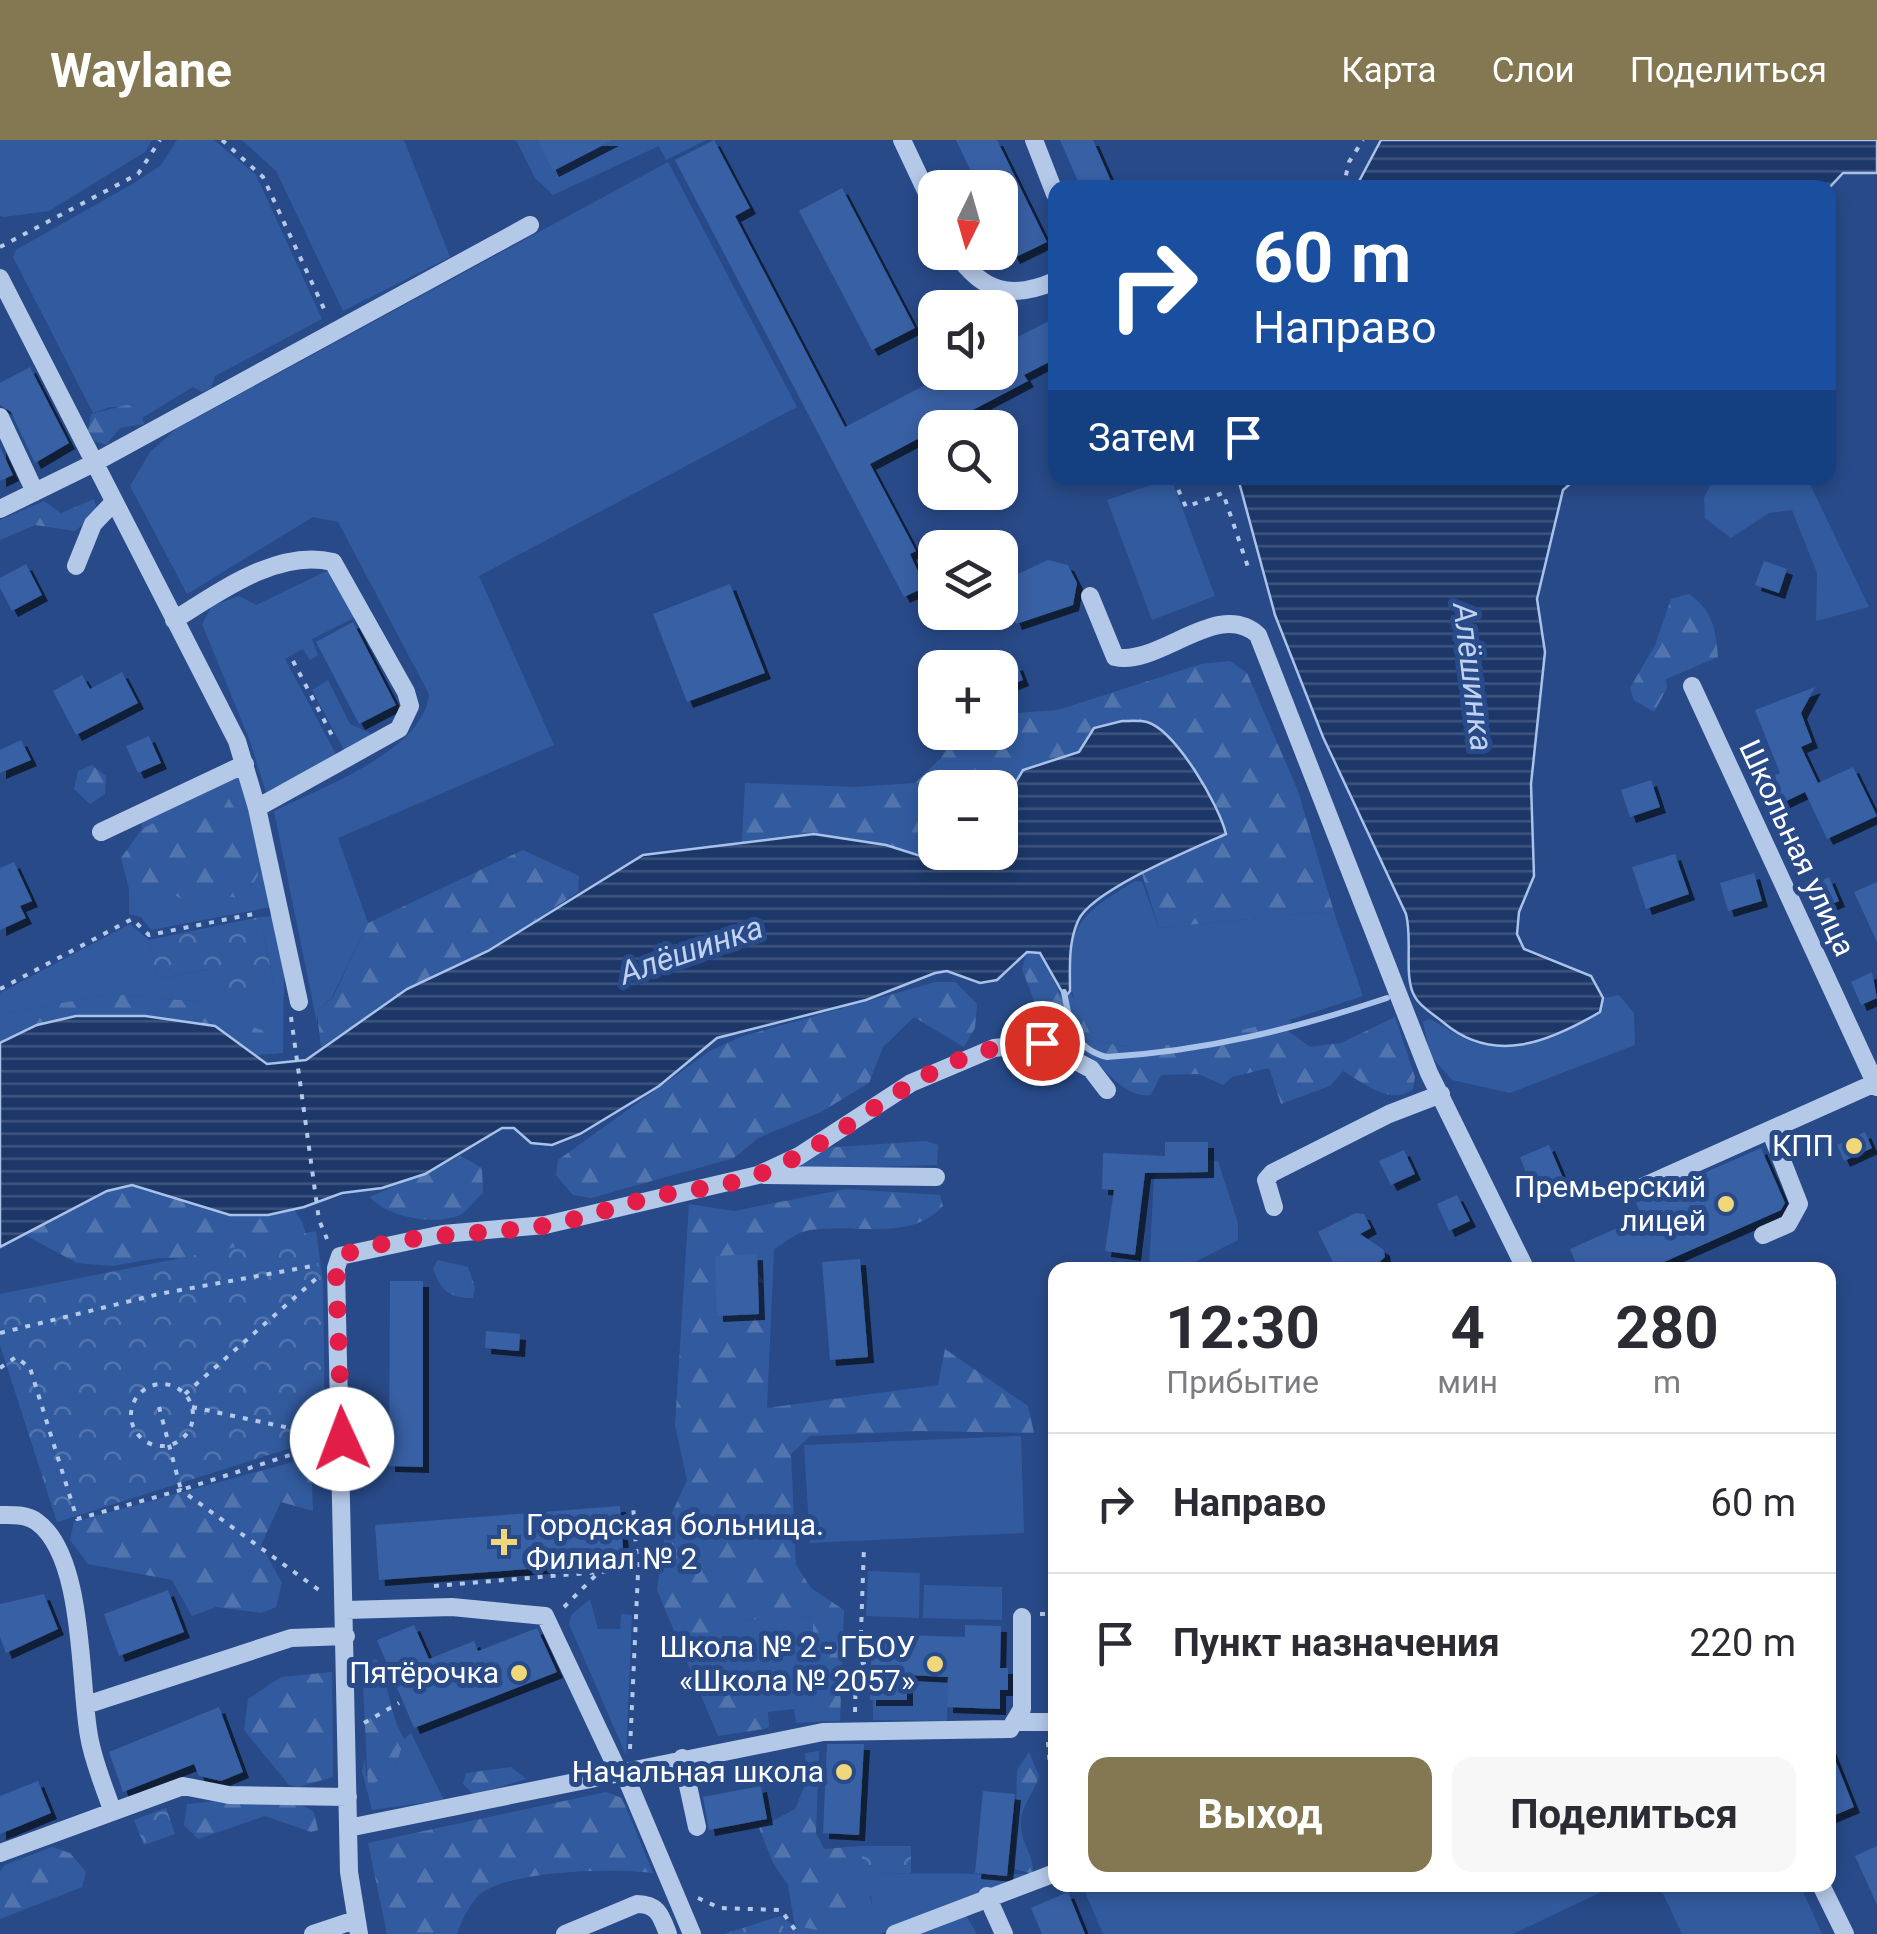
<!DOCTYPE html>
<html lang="ru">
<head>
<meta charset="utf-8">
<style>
	:root { --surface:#fff; --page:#f7f7f7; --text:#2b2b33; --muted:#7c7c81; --line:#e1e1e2; --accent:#847853 }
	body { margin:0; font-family:Roboto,sans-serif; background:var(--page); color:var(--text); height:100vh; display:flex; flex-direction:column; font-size:38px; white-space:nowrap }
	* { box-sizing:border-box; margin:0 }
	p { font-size:32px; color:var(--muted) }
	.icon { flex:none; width:55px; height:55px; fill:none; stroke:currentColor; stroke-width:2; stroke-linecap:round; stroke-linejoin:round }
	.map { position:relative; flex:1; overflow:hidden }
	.panel { position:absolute; left:1048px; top:1122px; width:788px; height:630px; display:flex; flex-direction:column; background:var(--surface); border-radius:20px; box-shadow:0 5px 15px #0003 }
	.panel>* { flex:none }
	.top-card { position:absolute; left:1048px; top:40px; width:788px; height:305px; border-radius:20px; box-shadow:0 5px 15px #0003; background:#1a4fa0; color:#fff; overflow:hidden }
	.needle { width:65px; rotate:185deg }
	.controls { position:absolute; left:918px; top:30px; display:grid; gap:20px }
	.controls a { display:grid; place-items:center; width:100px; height:100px; border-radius:20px; background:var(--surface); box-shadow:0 5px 15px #0003; font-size:50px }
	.pin { position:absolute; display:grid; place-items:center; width:85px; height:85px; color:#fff; margin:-42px; border:5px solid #fff; border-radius:50%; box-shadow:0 2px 10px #0007 }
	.me { position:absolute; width:110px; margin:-55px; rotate:358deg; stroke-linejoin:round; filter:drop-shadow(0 0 8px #0008) }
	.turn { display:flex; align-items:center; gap:35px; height:210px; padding:0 40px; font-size:45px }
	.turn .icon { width:130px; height:130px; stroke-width:2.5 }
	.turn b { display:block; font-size:70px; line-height:85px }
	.then { display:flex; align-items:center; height:95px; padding:0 40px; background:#0003; gap:20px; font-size:38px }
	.eta { display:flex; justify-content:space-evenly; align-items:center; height:170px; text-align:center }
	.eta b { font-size:60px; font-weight:700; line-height:70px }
	.button { display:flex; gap:20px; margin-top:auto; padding:20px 40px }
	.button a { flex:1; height:115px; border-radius:20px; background:var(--accent); color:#fff; font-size:40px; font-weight:700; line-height:115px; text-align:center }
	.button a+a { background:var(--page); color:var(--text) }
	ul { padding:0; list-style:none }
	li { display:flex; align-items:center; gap:30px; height:140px; padding:0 40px; border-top:2px solid var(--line) }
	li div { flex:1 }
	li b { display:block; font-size:38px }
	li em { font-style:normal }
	header { display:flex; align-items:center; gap:60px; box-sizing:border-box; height:140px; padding:0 50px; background:var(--accent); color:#fff }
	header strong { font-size:48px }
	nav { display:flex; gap:55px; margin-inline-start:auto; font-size:35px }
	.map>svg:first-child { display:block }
	.green { fill:#325b9f }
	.forest { fill:url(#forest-firs) }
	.park { fill:url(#park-crowns) }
	.water { fill:url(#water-rules); stroke:#a9c2e9; stroke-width:2.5 }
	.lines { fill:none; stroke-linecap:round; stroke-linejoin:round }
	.stream { stroke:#a9c2e9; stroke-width:6 }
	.building { fill:#3860a4; filter:url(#shadow) }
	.path { stroke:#b4c8e8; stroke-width:4; stroke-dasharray:5 8; stroke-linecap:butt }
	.minor { stroke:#b4c8e8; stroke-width:18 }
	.route { stroke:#e11d48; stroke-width:18; stroke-dasharray:0 32.4 }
	.poi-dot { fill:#f0d77a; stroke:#284a88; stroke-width:4 }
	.labels { text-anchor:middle; stroke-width:10; stroke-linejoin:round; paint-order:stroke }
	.street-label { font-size:30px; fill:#fff; stroke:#284a88 }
	.poi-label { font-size:30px; fill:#fff; stroke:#284a88; text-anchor:end }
	.water-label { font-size:32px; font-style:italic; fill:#c0d2f0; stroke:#284a88 }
</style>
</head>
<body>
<header>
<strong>Waylane</strong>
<nav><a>Карта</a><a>Слои</a><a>Поделиться</a></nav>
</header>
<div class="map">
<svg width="1877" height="1794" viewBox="0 0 1877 1794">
	<defs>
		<pattern id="forest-firs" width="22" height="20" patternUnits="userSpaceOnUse" patternTransform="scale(2.5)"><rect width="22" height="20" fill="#325b9f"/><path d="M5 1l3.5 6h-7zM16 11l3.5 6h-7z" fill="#5174ad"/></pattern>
		<pattern id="park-crowns" width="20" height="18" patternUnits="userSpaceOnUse" patternTransform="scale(2.5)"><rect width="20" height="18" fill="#325b9f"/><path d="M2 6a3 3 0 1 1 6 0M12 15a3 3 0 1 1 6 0" fill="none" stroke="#5174ad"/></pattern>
		<pattern id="water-rules" width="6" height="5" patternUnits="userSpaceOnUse" patternTransform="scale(2.5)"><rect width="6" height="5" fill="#1c3768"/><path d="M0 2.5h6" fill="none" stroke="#3e557f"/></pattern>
		<filter id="shadow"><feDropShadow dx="6" dy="6" stdDeviation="0" flood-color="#0009"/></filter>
	</defs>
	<rect width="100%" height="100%" fill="#284a88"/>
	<path class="green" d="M0,0h152l-7,12 -96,59 -45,6 -4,-1z
		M177,0h37l42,35 66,144 -107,57 -4,12 -9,4 -9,-5 -51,31 -2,-11h-30l-17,6 -80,-156 3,-7 118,-67 27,-18z
		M242,0h162l46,117 -107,54 -67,-140z
		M516,0h22l16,30 59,-30h93l-40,20 -7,-14 -106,49 -18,-17z
		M668,22l129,245 -318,169 75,169 -216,93 30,85 -36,74 -15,15v11l-43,-212c46,-23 150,-60 155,-117l-91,-172 -25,-5 -126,77 -57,-108 20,-34 26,-23z
		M1171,338l44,118 -63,24 -45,-120z
		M1714,338h93l62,129 -53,14 1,-48 -25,-63 -23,3 -38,25 -26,-20 -1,-20z
		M331,429l25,48 -44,22 6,16 -8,5 -7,-11 -18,10 52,97 -71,36 -16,-51 -48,-117 10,-18 27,-10 17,9z
		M328,540l22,44 20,9v6l-25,13 -33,-62z
		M233,637l10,1 28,129 -120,23 -10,-13 -12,-3v-25h36l27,17 13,-109 -63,32 -1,-8z
		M1135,741l7,1 17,46 156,-16 20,3 28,81c-74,24 -195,70 -271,42 -21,-31 -35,-86 -8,-119 13,-16 34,-27 51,-38z
		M274,776l10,61 -1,76 -12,1 4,-6 -13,-18 -34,-12 -14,-15 -102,-9 -112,20v-21l130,-69 19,16 8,39 52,-10 6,26 59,-12 -14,-66z
		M1619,855l15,18 1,32 -125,48 -58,-13 -22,-25 -7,-33 7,-3c13,7 27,17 42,23 37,15 96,-11 128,-30l3,-14z
		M1218,1021l20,62v17l-59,30h-30l5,-93 15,-15z
		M1021,1296l3,97 -214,10 -6,-98z
		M868,1431l52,2 -1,45 -53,-2z
		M924,1445l78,2v33l-79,-2z
		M590,1459l8,30h22l1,-15 11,1 -6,140 -57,-131 2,-9z
		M813,1477l-1,105 -16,1 -2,-14 -26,3 1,15 -5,2 -24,-109z
		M907,1535l41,2 -1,44 -74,-1v-20h33z
		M411,1593l33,67 -72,10 -10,-39 3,-13 1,18 28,-3 10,-34z
		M862,1733l171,1 -153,60h-94l-6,-18 15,10 77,-21 -1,-9 -32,-13z
		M1082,1745h534l-103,49h-410z
		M1659,1745h141l22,49h-140z
		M964,1772l13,22h-63z"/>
	<path class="forest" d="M127,265l13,2 4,17 -24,4 -14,17 -11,-4 -7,-11 3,-16z
		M94,359l4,13 -23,19 -40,-6 -35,15v-20l44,-19 17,12z
		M1689,454c23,16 27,35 29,63l-52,22 1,9 -13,24 -20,-12 -4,-12 25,-43 16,-46z
		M1230,521l17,12 51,118 37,124 -20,-3 -156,16 -17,-54 28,-15 50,-47 -30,-47 -96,-37 -15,24 -56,18 -23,39v-21h-65v64l40,1 -5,7 -15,7 -69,-22 -144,-3 3,-59 111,4 59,-4 26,-25 16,-25 43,-1v-18l58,-4 143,-46z
		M92,625l14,11 -1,18 -15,10 -16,-15 4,-18z
		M205,657l24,2 14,23 15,53 -14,24 -34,-6 -18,13 -27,-17h-36l-8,-31 21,-29z
		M523,710l56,26 -1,16 -90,59 -81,38 -86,58 -4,-35 16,-15 35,-74z
		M1027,812l14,1 19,41 5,2 5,-5 22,47c65,24 134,-9 199,-18l-3,11 22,16 31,-4 54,-26 20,60 -2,12c-23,17 -49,-6 -70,-18l-13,15 -49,18 -12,-36 -37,9 -9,8 -24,-11 -38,1 -10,20c-30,4 -47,-32 -72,-46 -10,-5 -21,-7 -31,-11l-26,-69z
		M936,842h19l22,22 -2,24 -11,19 -50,-30 -31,30 -14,36 -48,29 -63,26 -24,20 -143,40 -18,-3 -17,-20 2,-15 152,-109 30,-14z
		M112,854l102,9 14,15 34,12 14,18 -5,6 -17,1 -39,-29 -65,-9 -74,-1 -39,9 -37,18v-29z
		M926,1001l12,4 -1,20 -137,4 -7,-3 28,-18z
		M461,1016l21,12 1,25c-7,6 -16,18 -23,22 -25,11 -74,2 -90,-18z
		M132,1045l98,30 64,-6 9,15 9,34h-154l-46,8 -35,-3 -52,-28 82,-44z
		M846,1049l94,6 3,11c-36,39 -96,14 -141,26 -9,3 -19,12 -28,17l-7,159 171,-23 7,-36 83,57 6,27 -116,-2 -108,5 -19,18 5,111 15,23 33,22 -4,111 -28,1 1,-105 -72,3 23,109 -46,7 -61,-146 9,-64 21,-46 -12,-55 14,-221 45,7z
		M438,1120l30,7 7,20 -2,11c-24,0 -33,-8 -40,-30z
		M311,1317l2,54 -32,-9 -20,43 21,38 -6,24 -15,6 -45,-6 -24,9 -20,-36 -84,-16 -18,-24 4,-18z
		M376,1519c14,27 13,54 28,80l-10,34 -26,13 -6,-121z
		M332,1532l1,105 -35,10 -9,-2 -45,-55 4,-31 33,-22z
		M819,1611l-3,82 8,16 38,-3v27l-21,10 27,8 4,14 -48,26 -29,-5 -7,-41 -15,-22 -14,-35 36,-19 12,-29 -2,-27z
		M1029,1612l10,24c-5,18 -20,30 -18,52 1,16 13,28 12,46l-18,-5 2,-99z
		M511,1627l15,12 -46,14h-8l-9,-9 3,-11z
		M606,1652l16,6 31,75c-42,-5 -127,-3 -165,16 -16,8 -25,29 -31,45h-70l-19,-91z
		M217,1661l83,3 14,8 4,18 -7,2 -46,-16 -67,23 -14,-14 3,-21z
		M52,1707l18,6 16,19 -4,15 -82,32v-48l5,-6z"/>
	<path class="park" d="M260,777l14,67 -60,12 -6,-27 -51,10 -8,-39z
		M316,1091l7,51 2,155 -268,85 -57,-177v-51z
		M166,1668l9,26 -31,11 -10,-25z
		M862,1706h49v27h-49z
		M780,1776l6,18h-62z"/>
	<path class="water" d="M1381,0h496v33h-34l-15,16 -472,-2z
		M1241,338h336l-14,12 -26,109 8,53 -14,132 3,92 -15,36 -2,22 7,15 67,27 12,22 -3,14c-51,30 -106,53 -156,11 -9,-8 -24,-16 -29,-26 -12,-20 -2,-56 -9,-83l-83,-177 -48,-122 -36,-133z
		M1122,581c7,0 18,-1 25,1 29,9 72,83 79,112 -32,14 -136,57 -148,87 -10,22 -8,47 -8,70l-5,6 -25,-44 -13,-1 -30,28 -17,3 -33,-12 -12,2 -69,27 -149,38 -58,48 -79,48 -28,11 -21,-2 -17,-15h-12l-77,46 -43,14 -40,5 -38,14 -36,8h-38l-98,-30 -25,6 -107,56v-204l37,-18 39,-9h69l70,10 52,38 39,-4 101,-71 81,-38 155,-96 171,-21 72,11 69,22 15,-7 5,-7 25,-1v-43l23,-39 56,-18 15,-24z"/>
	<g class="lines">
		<path class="stream" d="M1064,852c6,31 9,57 43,65 99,-6 187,-28 280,-59"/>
	</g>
	<path class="building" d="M538,0h75l-60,31z
		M714,0l36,68 -15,8 110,211 105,-55h50v-26l55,-28v41l-31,16 4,6 -158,83 46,87 -6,3 15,33 -21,10 -229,-437z
		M956,0h41l50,102 -33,16 -14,-29v-41h-21z
		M1060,0h33l21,48h-33z
		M842,48l73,140 -43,22 -73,-139z
		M30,227l39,76 -34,20 -24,-51 -11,-7v-22z
		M0,307l13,28 -13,6z
		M1048,420l20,5 9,18 -4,22 -57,19 -16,-42z
		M1764,421l23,8 -8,24 -24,-8z
		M26,424l16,31 -30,16 -12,-23v-10z
		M730,444l35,89 -78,29 -34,-88z
		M353,482l43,83 -37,19 -43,-82z
		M1017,524l6,16 -23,9v-18z
		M122,532l16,31 -62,32 -23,-44 29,-16 8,14z
		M1815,547l-14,26 11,29 -11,5 17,36 35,-16 24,49 -50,23 -22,-47 -29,14 -12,-26 16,-7 -25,-63z
		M149,596l12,27 -23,10 -12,-27z
		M21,600l10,20 -31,13v-23z
		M1651,640l9,27 -30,10 -9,-27z
		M1675,714l14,40 -43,15 -14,-42z
		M14,722l18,39 -12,5 6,12 -26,12v-62z
		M1754,733l8,28 -34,10 -8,-28z
		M1829,737l10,24 -24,10 -10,-23z
		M1877,742v60l-23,-50z
		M1872,832l5,26 -16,7 -10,-23z
		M1865,992l7,16 -28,13 -7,-16z
		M1165,1002h43v30l-63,1 -10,82 -30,-4 9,-61 -12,-1 1,-36 62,3z
		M1549,1005l14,33 -30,13 -13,-34z
		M1761,1008l24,55 -4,7 -135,60h-67l-9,-21 72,-32 -6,-14z
		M1404,1010l11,24 -24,11 -12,-24z
		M1457,1055l13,26 -21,10 -12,-27z
		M1356,1073l8,1 7,14 -11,6 24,16 1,7 -14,13h-34l-19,-38z
		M757,1114l2,60 -42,2 -2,-60z
		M860,1119l8,98 -38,3 -8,-98z
		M390,1141h33v186l-34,-1z
		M486,1191l34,3 -1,17 -34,-3z
		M620,1366l4,56 -245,18 -4,-55z
		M168,1450l16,42 -65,24 -15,-42z
		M44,1454l14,35 -52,24 -6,-16v-33z
		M414,1485l15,34 45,-18 4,10 59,-23 20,44 -143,56 -37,-88z
		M965,1485l36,1 -1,42h8v22h-8v19l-53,-2 1,-30 -41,-2v25h-37l2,-66 93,3z
		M219,1567l24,65 -22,9 -22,-5 -5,-12 -71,28 -14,-40z
		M1828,1602l26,65 -26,11z
		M827,1604h37l-5,91 -36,-2z
		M38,1641l13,32 -51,21v-38z
		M761,1646l6,33 -58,11 -6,-33z
		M983,1651l32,3 -8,82 -32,-3z
		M1877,1706v59l-22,-49z
		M1068,1752l17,42h-43l-11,-26z"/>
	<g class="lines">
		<path class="path" d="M222,0l41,37 63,136
			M1343,48l6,-26 14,-22
			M0,107l138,-73 22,-34
			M1173,338l13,29 37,-14 26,77
			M293,521l42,80
			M0,849l132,-70 17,16 109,-22
			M291,877l28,203 8,19
			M0,1193l159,-39 159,-29
			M0,1228l16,-11 14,11 47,151 104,-29 142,103
			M131 1275a31 31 0 1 1 62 0a31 31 0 1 1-62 0Z
			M185,1254l133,-117
			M159,1267l22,83 137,-44
			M192,1267l130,28
			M434,1446l165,-14
			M564,1467l35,-35 39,-3
			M1040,1474h15
			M860,1521l4,-115
			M855,1572l1,-47 13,-4
			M364,1583l35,-20
			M1048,1602l7,84
			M630,1609l8,-176 -5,-68
			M698,1758l22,10 61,2 17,24"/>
		<path class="minor" d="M902,0l33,70
			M1034,0l21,54
			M955,112c28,41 56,48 100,29
			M0,138l237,463 20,67 42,194
			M0,277l35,75
			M0,369l92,-45 438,-239
			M76,426l17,-42 20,-21
			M1090,456l25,61c44,10 103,-59 143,-22l171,438 97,197
			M174,480c44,-27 104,-72 159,-58l73,130 4,14 -11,23 -142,79
			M1692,546l185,401
			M101,692l144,-68
			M764,1035l172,2
			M1631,1052l244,-109
			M1274,1067l-8,-27 6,-7 117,-59 52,-20
			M1763,1095l25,-11 11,-20 -29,-74
			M0,1375c12,0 27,-1 37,7 48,35 42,160 52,214 4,25 15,50 23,74
			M346,1470l106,-3 93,9 73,155 10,11 64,152
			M86,1565l205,-67 55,-2
			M1016,1582h39
			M682,1618l15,69
			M348,1688l475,-96 187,-3 12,-20v-92
			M0,1713l183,-67 46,9 119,2
			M1821,1745l24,49
			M987,1756l17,38
			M313,1794l42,-14
			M359,1794l-10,-62 -13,-604 4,-12 103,-22 102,-9 213,-50 41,-19 112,-73 83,-35 48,-5 49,26 16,21
			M565,1794l72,-30c21,0 24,12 31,30
			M895,1794l160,-61"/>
	</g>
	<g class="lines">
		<path class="route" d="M342,1299l-6,-171 4,-12c65,-24 136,-20 203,-30 37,-6 73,-20 110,-29 35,-8 70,-9 104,-22 99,-37 172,-133 285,-132"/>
	</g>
	<g class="poi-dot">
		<circle cx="1854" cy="1006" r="10"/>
		<circle cx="1726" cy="1064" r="10"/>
		<path d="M499 1387h10v10h10v10h-10v10h-10v-10h-10v-10h10z"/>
		<circle cx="935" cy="1524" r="10"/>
		<circle cx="519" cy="1533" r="10"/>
		<circle cx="844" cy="1632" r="10"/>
	</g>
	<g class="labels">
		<g class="street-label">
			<text transform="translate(1797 708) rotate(65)" y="10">Школьная улица</text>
		</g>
		<g class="poi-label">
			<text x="1834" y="1016">КПП</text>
			<text x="1706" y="1057">Премьерский<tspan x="1706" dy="34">лицей</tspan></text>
			<text x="526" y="1395" text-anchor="start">Городская больница.<tspan x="526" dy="34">Филиал № 2</tspan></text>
			<text x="915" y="1517">Школа № 2 - ГБОУ<tspan x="915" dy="34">«Школа № 2057»</tspan></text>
			<text x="499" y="1543">Пятёрочка</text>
			<text x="824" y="1642">Начальная школа</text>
		</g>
		<g class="water-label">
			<text transform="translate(1473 537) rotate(83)" y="11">Алёшинка</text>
			<text transform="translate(691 810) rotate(-19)" y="11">Алёшинка</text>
		</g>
	</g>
</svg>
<div class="controls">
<a><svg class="needle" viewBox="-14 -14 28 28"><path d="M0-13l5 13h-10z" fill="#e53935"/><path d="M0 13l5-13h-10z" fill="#7c7c81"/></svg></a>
<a><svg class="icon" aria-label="sound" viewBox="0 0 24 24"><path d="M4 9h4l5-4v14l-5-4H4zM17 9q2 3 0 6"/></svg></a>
<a><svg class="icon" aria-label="search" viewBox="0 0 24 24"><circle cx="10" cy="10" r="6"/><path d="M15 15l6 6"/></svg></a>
<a><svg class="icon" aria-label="layers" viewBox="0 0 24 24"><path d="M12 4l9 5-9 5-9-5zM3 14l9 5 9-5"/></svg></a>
<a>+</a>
<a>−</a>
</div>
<div class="pin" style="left:1042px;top:903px;background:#d93025"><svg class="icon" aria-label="arrive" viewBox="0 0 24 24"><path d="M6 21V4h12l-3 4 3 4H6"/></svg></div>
<svg class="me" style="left:342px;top:1299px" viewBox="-20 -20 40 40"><circle r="19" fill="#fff"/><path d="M0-13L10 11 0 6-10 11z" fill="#e11d48"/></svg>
<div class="top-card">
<div class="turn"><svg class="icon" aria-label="right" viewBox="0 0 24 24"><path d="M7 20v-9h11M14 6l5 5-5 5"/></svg><div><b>60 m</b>Направо</div></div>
<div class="then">Затем<svg class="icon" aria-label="arrive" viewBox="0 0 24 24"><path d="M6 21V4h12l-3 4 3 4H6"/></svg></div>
</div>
<section class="panel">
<div class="eta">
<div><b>12:30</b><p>Прибытие</p></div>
<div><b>4</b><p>мин</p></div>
<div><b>280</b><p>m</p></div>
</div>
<ul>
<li><svg class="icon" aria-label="right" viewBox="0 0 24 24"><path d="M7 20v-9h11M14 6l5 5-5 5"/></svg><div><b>Направо</b></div><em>60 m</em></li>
<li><svg class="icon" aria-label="arrive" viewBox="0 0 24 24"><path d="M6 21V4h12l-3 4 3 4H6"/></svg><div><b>Пункт назначения</b></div><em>220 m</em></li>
</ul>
<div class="button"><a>Выход</a><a>Поделиться</a></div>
</section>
</div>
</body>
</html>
